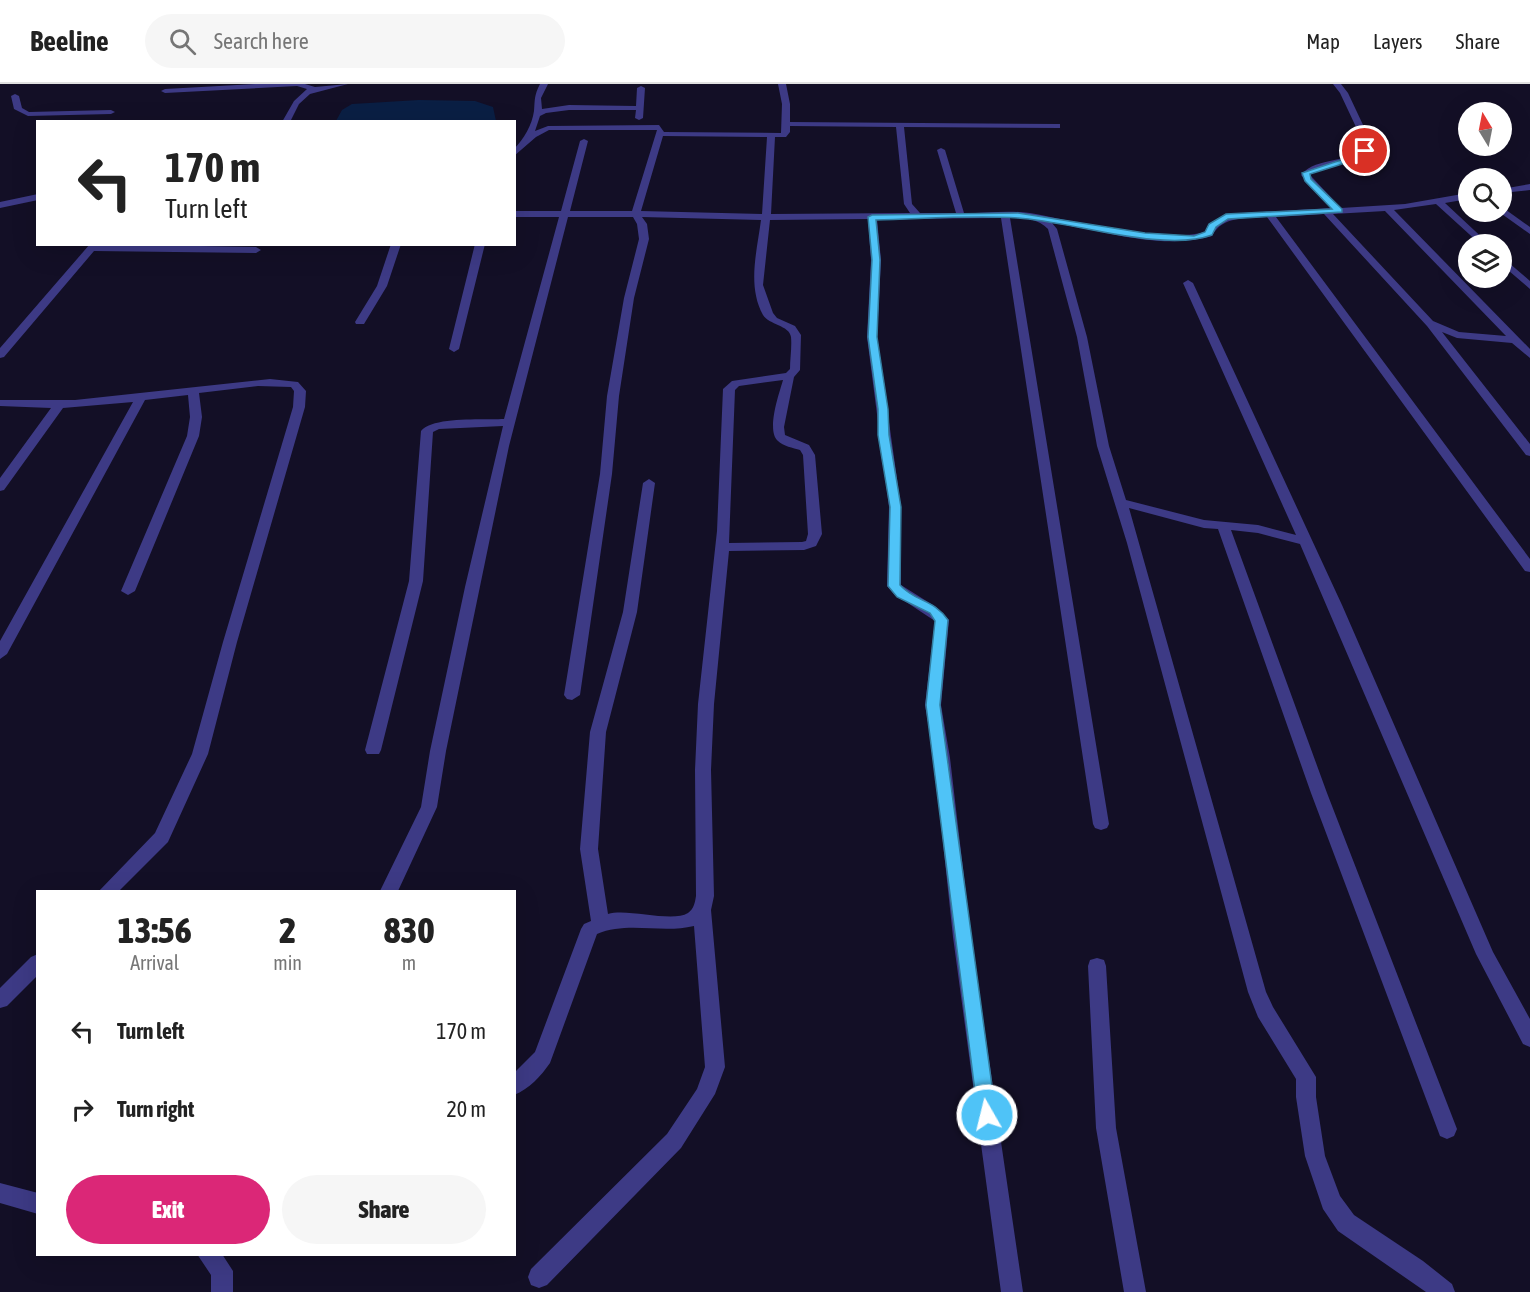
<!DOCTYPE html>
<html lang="en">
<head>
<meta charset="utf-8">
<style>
	:root { --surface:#fff; --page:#f6f6f6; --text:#222; --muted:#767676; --line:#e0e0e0; --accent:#db2777 }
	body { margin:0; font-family:"Asap Condensed",sans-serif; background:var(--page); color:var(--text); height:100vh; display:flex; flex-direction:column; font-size:22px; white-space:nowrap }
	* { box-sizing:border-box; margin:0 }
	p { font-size:20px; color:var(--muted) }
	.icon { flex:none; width:33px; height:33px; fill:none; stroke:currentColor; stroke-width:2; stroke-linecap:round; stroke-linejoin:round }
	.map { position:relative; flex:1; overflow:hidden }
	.sheet { position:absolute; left:36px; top:806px; width:480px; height:366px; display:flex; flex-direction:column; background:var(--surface); border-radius:0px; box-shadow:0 6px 24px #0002 }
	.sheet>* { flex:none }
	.guide { position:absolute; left:36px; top:36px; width:480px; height:126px; border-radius:0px; box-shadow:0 6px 24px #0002; background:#fff; color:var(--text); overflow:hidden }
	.needle { width:39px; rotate:350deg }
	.tools { position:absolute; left:1458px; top:18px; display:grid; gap:12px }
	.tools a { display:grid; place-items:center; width:54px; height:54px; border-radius:50%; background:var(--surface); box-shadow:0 6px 24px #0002; font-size:30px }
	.pin { position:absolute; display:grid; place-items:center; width:51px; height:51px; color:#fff; margin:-26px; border:3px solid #fff; border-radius:50%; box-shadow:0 2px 6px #0007 }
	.me { position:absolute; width:66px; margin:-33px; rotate:352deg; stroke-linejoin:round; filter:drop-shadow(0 0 4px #0008) }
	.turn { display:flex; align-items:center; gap:21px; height:126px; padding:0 30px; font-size:27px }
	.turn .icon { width:78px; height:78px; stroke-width:2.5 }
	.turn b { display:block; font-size:42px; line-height:51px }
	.eta { display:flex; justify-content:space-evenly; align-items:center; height:102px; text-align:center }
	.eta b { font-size:36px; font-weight:800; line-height:42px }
	.button { display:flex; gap:12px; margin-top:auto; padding:12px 30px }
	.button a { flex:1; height:69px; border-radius:36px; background:var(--accent); color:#fff; font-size:24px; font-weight:800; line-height:69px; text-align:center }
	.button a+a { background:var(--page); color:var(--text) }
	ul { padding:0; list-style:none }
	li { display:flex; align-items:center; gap:18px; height:78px; padding:0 30px }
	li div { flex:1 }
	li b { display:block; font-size:22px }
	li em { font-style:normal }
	header { display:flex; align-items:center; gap:36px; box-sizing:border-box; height:84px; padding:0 30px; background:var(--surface); border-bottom:2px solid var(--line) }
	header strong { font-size:28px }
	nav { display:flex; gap:33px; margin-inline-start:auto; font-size:21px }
	.search { width:420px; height:54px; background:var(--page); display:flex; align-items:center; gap:15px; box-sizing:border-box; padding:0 21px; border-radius:33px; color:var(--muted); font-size:22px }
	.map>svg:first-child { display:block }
	.water { fill:#0a1f44 }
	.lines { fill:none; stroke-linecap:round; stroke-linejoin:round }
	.minor { fill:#3d3a85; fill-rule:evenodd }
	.route { fill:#4fc3f7; stroke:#337fa1; stroke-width:1.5 }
</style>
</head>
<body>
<header>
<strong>Beeline</strong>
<div class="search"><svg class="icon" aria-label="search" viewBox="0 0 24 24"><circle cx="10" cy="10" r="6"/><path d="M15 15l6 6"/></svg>Search here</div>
<nav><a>Map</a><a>Layers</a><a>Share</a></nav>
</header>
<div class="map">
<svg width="1530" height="1208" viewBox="0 0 1530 1208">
	<rect width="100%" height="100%" fill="#130f26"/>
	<path class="water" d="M419,16l56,1 18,6 3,14h-160l6,-11 10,-6z"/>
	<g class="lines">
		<path class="minor" d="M255,0h50l10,3 33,-3 -38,10 -11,10 -9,18h-8l12,-21 13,-12 -10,-3 -132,7 -4,-2 4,-2z
			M540,0h8l-7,14 1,11 27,-4 67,1 1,-18 4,-2 4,2 -2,30 -4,2 -4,-2 1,-8h-67l-23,3 -6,3 -5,15 13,-5 111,-1 5,7 117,1 1,-29 -4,-20h8l4,20v18l267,2h3v4l-156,-1 8,77 8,9h36l-19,-63 4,-2 4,2 19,63c22,0 45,-3 66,0 45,8 133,31 175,19l4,-8 17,-10 106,-6 -31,-33c17,-20 48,-9 63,-31l-24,-51 -7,-9h8l7,9 24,51c-18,27 -44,13 -62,31l31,33 64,-4 63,-11v6l-23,4 44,41h-9l-44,-40 -42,6 136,139v9l-18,-15 -55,-5 -15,-6 88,112v12l-4,-1 -99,-129 -103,-112 -48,3 254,342v13l-5,-1 -258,-354c-21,2 -44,-2 -55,19 -51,15 -109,-6 -160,-13l5,6 30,108 22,109 17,54 78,20 54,5 38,10 -113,-252 5,-3 5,3 149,322 151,347 37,67v28l-7,-3 -47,-90 -176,-410 -42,-11 -27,-3 96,263 130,336 -3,7 -7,3 -7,-3 -129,-343 -93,-264 -14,-1 -75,-20 137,484 7,15 43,70v20l9,59 15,40 14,19 69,46 29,23 3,8h-29l-88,-61 -15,-22 -18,-53 -9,-59v-18l-38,-62 -10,-25 -121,-449 -30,-97 -20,-109 -29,-108c-11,-11 -24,-11 -38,-11l99,606 -2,4 -6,2 -6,-2 -2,-4 -92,-606 -124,1 4,41 -4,77 24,170v78l35,22 13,13 -8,85 9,53 21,179 52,355h-22l-48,-355 -19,-179 -9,-53 10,-84 -41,-27 -7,-8 2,-79 -22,-170 4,-77 -3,-41 -98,1 -7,65 10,28 4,5 18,8 6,9 -1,35 -6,7 -10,50 1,8 24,10 6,10 7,79 -6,12 -12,4 -75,1 -15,153 -3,66 3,126 -3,14 14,157 -10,27 -34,54 -134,137 -8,3 -8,-3 -3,-8 3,-8 136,-135 30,-45 8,-22 -11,-141c-32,8 -66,-5 -97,8l-47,129c-9,13 -21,26 -36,32v-22l21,-21 46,-123 3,-5 7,-3 -11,-72 10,-117 33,-120 20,-129 6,-4 6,4 -18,129 -31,120 -8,117 10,65c20,-6 64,9 80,-1 6,-4 7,-11 8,-17l-1,-126 3,-66 19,-173 6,-142 9,-8 54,-8 4,-4c0,-10 2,-22 1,-32 -2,-12 -22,-12 -28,-22 -16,-29 -6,-64 -2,-95l-119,-3 5,7 2,15 -15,59 -15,98 -7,78 -32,221 -8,5 -5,-1 -3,-4 36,-221 7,-78 17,-98 15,-59 -2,-15 -4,-7h-65l-59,229 -63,305 -9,56 -39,84h-18l41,-84 9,-56 35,-164 38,-161 -64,3 -6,3 -10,149 -42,169 -2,4h-12l-2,-4 44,-169 12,-150c12,-15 63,-11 83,-12l55,-202h-45v-6h47l19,-70 4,-2 4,2 -18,70h62l25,-81h-108l-13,7 -22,19v-7c10,-10 18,-24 20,-38 1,-12 0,-15 6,-27zM790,42l106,1 8,77 6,9 -139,1 4,-77h11l4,-5zM663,52l104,1 -5,77 -121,-3zM1385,127l121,125 -47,-4 -26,-11 -100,-107zM783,296c-4,14 -17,51 -5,61 5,5 15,7 22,9l3,5 5,79 -2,7 -4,1 -73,1 6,-153 4,-4z
			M15,10l4,2 3,12 7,4 82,-2 4,2 -4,2 -83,2 -14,-7 -3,-13z
			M1530,100v6l-28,3v-4z
			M38,110v6l-38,8v-6z
			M1502,123l28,20v7l-31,-22h3z
			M90,160l166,3 5,3 -5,3 -162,-2 -90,106 -4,1v-10z
			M391,160h10l-14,42 -23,38h-8l-1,-2 22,-36z
			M475,160h10l-26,105 -5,3 -5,-3z
			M1502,173l28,24v8l-28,-24z
			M270,295l28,3 8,9 -1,16 -68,235 -29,112 -40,88 -49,49h-20l56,-58 37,-79 31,-112 70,-235 1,-16 -3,-4 -33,-1 -59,7 3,24 -3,19 -64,155 -7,4 -7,-4 66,-155 3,-19 -2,-22 -43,5 -138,254 -7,5v-18l133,-239 -70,6 -59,82 -4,1v-13l51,-70 -51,-2v-6h75z
			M38,870v21l-31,31 -7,2v-20l31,-31z
			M1097,874l7,2 2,6 10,162 30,164h-22l-28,-164 -8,-162 2,-6z
			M0,1099l38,10v21l-38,-11z
			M197,1170h25l11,17v21h-22v-17z"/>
	</g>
	<path class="route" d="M1365,64l3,4 -13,8 -45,14 1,5 31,30v3l-114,7 -12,8 -4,8c-49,18 -141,-14 -194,-17 -47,-3 -95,1 -142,2l4,40 -3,77 11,72 1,26 12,72 -1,78c15,17 34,14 48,35l-8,85 56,410 -3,6 -6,3 -7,-3 -2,-6 -52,-410 9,-84 -5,-8 -33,-16 -9,-11 2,-79 -12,-72v-26l-10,-72 4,-77 -4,-43 4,-2 146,-2 127,20 49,3 11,-4 4,-8 17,-10 106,-5 -27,-28 -3,-8 48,-16z"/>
</svg>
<div class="tools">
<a><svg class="needle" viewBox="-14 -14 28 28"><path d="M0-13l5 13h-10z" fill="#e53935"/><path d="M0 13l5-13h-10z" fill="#767676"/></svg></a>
<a><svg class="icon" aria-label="search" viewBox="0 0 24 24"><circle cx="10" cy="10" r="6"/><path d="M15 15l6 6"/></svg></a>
<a><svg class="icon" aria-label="layers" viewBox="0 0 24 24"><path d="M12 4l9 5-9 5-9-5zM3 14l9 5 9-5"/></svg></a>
</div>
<div class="pin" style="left:1365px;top:67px;background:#d93025"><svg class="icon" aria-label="arrive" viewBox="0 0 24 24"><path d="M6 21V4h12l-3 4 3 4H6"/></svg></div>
<svg class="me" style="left:987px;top:1031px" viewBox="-20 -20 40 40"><circle r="17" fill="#4fc3f7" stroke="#fff" stroke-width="3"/><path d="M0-11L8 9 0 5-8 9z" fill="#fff"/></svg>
<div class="guide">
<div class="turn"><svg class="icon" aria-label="left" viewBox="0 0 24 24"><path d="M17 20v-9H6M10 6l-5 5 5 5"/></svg><div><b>170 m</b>Turn left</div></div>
</div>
<section class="sheet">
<div class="eta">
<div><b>13:56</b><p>Arrival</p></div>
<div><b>2</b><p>min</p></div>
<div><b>830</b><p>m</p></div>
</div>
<ul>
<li><svg class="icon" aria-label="left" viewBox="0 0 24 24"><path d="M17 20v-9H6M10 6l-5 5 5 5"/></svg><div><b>Turn left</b></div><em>170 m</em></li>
<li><svg class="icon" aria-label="right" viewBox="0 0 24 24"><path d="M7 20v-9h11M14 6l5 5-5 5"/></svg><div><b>Turn right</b></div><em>20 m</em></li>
</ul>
<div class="button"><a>Exit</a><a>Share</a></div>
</section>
</div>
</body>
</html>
